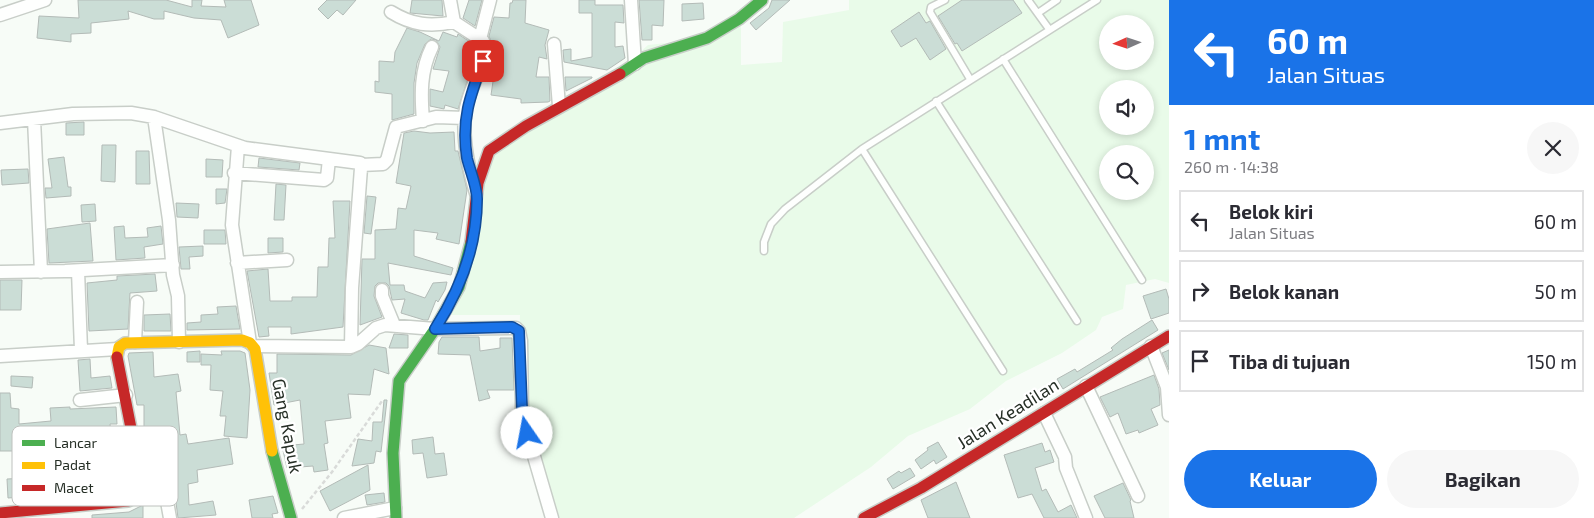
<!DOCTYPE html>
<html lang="id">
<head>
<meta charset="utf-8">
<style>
	:root { --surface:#fff; --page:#f7f7f7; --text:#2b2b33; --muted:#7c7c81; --line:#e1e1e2; --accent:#1a73e8 }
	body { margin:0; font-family:"Exo 2",sans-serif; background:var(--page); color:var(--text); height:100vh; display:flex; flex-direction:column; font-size:19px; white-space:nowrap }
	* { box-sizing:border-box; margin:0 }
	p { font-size:16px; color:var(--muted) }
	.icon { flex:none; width:28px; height:28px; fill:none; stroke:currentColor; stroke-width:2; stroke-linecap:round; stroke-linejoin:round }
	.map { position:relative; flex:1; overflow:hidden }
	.sheet { display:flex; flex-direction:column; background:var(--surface); width:425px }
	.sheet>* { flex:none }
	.hud { background:#1a73e8; color:#fff; overflow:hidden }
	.needle { width:32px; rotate:267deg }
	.buttons { position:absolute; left:1099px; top:15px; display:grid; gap:10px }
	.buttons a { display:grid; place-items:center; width:55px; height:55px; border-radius:50%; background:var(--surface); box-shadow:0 2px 8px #0003; font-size:25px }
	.pin { position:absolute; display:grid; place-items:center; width:42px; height:42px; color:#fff; margin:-21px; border-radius:10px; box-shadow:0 2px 8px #0006 }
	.me { position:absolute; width:55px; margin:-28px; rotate:348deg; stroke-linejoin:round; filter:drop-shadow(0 0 4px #0008) }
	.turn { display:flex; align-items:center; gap:18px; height:105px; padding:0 15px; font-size:22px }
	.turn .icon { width:65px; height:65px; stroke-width:2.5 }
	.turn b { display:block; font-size:35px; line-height:42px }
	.round { display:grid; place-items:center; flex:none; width:52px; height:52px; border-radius:26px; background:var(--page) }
	.summary { display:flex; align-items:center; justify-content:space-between; height:85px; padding:0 15px }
	h1 { font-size:30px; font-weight:700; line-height:38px; color:var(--accent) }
	.action { display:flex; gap:10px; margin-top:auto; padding:10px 15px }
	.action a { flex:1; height:58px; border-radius:30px; background:var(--accent); color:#fff; font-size:20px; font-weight:700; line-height:58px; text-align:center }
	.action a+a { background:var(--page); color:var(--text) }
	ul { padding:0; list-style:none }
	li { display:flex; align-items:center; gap:15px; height:62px; margin:0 10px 8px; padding:0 5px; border:2px solid var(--line); border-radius:0px }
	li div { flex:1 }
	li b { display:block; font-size:19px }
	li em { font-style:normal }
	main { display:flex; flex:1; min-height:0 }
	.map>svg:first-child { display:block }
	.built { fill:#e9fbe9; fill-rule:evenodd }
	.building { fill:#cbddd6; stroke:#b3bbb7; fill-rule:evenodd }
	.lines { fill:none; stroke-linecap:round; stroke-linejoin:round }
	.lane-casing { stroke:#c8cec8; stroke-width:9 }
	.street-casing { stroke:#c8cec8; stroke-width:15 }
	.fast-casing { stroke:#c8cec8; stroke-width:14 }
	.slow-casing { stroke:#c8cec8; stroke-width:14 }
	.jam-casing { stroke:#c8cec8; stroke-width:14 }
	.path { stroke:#d9dbd9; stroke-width:2.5; stroke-dasharray:4 2.5; stroke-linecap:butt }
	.lane { stroke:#fefffe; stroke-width:6 }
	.street { stroke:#fefffe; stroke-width:12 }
	.fast { stroke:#4caf50; stroke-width:11 }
	.slow { stroke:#ffc107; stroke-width:11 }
	.jam { stroke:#c62828; stroke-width:11 }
	.route-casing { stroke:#114b97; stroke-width:12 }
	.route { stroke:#1a73e8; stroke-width:9 }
	.labels { text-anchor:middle; stroke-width:4.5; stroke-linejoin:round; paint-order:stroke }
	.street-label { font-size:18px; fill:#262f26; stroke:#fff }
	.key { fill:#fff; stroke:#bec1be; stroke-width:1 }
	.key-label { font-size:14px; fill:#262f26 }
</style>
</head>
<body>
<main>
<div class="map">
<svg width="1169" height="518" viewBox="0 0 1169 518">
	<rect width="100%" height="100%" fill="#f7fcf7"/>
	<path class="built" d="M849,0h320v283l-14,-4 -29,6 -3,24 -21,8 -6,13 -34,23 -56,28 -36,28 -62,27 -37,31 -77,51h-245l-32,-99 3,-104h-77l21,-60 20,-104 137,-81 27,-25 37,-4 56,-24v48l41,-3 1,-40 66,-12zM1108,24h37v37h-37zM1108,89h37v37h-37zM1108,154h37v37h-37z"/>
	<path class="building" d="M78,0h88l26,7v-7h10l-1,6 25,1 -2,-7h27l8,25 -31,13 -7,-18 -27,-2 -30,-7v8h-10l-26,-8 1,8 -38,4v10l-20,1v8l-34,-4 2,-22 40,2z
		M327,0h29l-13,15 -6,-5 -9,9 -10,-10z
		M412,0h30l1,16 -33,-3z
		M469,0h13l-7,26 -12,-8z
		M513,0h13l-1,23 24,7 -4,15 2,14 -8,-2 -3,20h13l1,24 -2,1 -27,1v-4l-30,-4 4,-27 -6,-1 5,-17 -5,-14 5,-19 15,1 1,-15h2z
		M579,0h16v5h28l1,18 -9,-1v25l8,-1 2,12 -18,12 -43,-8 -1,-12 8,-1v12l21,-4v-44h-13z
		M639,0h25l-1,26 -11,-1v15h-10z
		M772,0h18l-34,30 -6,-7 19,-15z
		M962,0h51l9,13 -60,38 -5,-8 -2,1 -17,-28z
		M703,3l1,16 -22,2v-17z
		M919,12l7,11 4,-2 16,28 -16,11 -14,-22 -15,9 -10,-16z
		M407,28l13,4 19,9 4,-9 14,5 1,-3 18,12v8l-18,55 -13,-4 -1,4 -14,-3v-17l13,3 6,-21 -16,-2 7,-22 -4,-7 -5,-1 -6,5 -8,19 -3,20v31l-22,6v-26l-17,-2v-11l4,1v-21l15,1 1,-10z
		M565,77h27v1l-26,13z
		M84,122v13h-18v-12z
		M414,131l16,2 24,-1 1,19h3l9,39 -8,54 -23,-5 2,-6 -24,-3v26l39,12 -2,7 -63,-12 2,22h14l1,6 20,7 8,-15 14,-1 -2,8 -7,12 -2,-2 -8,20h-4l-23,-7 4,-14 -13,1 -3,-14 -3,-3h-8l-3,3 -1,10 8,21 -22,8 2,-66h13v-29l21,-1 2,-21 8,1 5,-23 -15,-3 8,-50z
		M102,145h14l-1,37 -14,-1z
		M136,151h13l1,33h-14z
		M64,157l4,30h3v9l-25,2 -1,-10h7l-4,-29z
		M259,158l41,5 -1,7 -41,-3z
		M206,159l17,1 -1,17h-16z
		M28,169l1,14 -27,2 -1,-15z
		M276,184l10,1 -2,35h-10z
		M216,189h11l-2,14 -9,1z
		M367,196l9,1 -5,37 -7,-1z
		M333,201h17l-7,126 -52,7v-7h-23l1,9 -10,1 -12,-66 21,-2 2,32h22v-4h25l1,-30h10l1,-29h6z
		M176,203l23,1 -1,14 -21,-1z
		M95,204l1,17 -14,1 -1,-17z
		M90,223l3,38 -44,2 -2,-34z
		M124,226l1,12 23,-1 -1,-9 14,-2 2,18 -19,3 1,11 -29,2 -2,-33z
		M204,230h21l1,14h-22z
		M268,238h15v14l-15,1z
		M203,246v10l-14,1 1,12h-9l-2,-22z
		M155,274l2,17 -27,2 -2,36 -39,2 -2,-48 30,-3v-4z
		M0,280h22l-1,30h-21z
		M1166,289l3,10v14l-18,6 -8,-23z
		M236,306l4,23 -53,1v-7l14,-1v-7l17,-1 -1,-7z
		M170,314l1,17h-27v-16z
		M1152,320l6,10 -95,59 -6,-10 18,-10 2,3 36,-22 -2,-2 11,-9z
		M394,334l14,1v13h-19z
		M442,337h37l1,14 20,-3v-10h12l2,52h-27l3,8 -11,3 -9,-46 -32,-1 1,-12z
		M369,345l17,3 3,26 -15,-5 -4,26 -22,-1 3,24 -26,3 3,22 -4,1 4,26 -14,2 -1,-6 -26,2 -5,-22 22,-2 -4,-44 -26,5 -5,-32h8v-19l74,1z
		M1169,350v20l-7,-17z
		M200,351v11h-13v-10z
		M221,351h19l5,2 5,37 -3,48 -23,-2 2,-20h-6l3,-25 -13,-1 1,-25h-10v-11l21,1z
		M153,352l1,25 24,-3 3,17 -5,1 4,43 6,-1 2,10 41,-6 4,26 -36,6 1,12 -10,2 1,21 24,-4 3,14 -38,3 -5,-39 -22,-3 -7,-36v-35h-7l-9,-49 1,-3z
		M90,359l1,19 19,-2 2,12 -32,3 -2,-31z
		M1154,375l5,14 1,16 -9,4 7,16 -19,8 -1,-3 -12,4 -8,-21 -8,4 -10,-20z
		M11,376l22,1 -1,11 -21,-2z
		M0,393h10l1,15 8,1v15l32,-3 -1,-13 20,-1v2l46,-2 1,17h-7l2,22h3l2,21 6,-1 5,23 -56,7v-17l-4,1 -18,2v7l-29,3v5l-13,1 -1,-19 20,-1 -2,-27h-25zM102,465l3,20h-21l-2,-18z
		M384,400h3l-6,52 -5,-1 -2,12 -22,3 6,-27 14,2 1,-19h9z
		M433,437l2,17 9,-1 3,22 -20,3 -4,-25 -10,1 -1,-14z
		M938,442l9,15 -11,7 -2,-4 -13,9 -6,-9 13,-10 -1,-2z
		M1042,443l3,9 5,-2 4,12 -19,6 7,23 4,-2 12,23 13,-7 6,13h-33l-12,-24 -14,4 -14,-43z
		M368,465l2,25 -40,21 -10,-20z
		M910,468l5,8 -22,13 -6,-10 12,-8 2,2z
		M956,482l14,36h-42l-7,-18z
		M1123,483l8,17 -1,1 4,17h-29l-11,-22z
		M384,493l1,9 -18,3 -2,-10z
		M273,496l5,17 -6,1 1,4h-21l-3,-18z
		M143,505v13h-51v-3l37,-3z"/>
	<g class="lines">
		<g class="lane-casing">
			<path id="lane" d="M945,0l-14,7 -1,5 40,67
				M1028,0l21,29
				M1038,13l19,-13
				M1003,59l139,221
				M936,101l141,220
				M862,149l141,222
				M764,251v-9l7,-18 14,-15 77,-60 235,-149"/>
		</g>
		<g class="street-casing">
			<path id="street" d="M450,0l4,22 29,19 3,8c-4,20 -16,39 -20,59 -5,28 2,59 10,85
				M631,0l4,64
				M391,12c21,13 39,15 63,10
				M0,15l45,-15
				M480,39l10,-39
				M554,44l5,62
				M154,117l15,103 4,55 5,21 1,46
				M34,119l7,153
				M423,121c-2,-26 -3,-50 9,-74
				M0,123l73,-9 58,-1 23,4 91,31 115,15 1,5 -9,120 -1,59
				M238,146l-6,79 18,118
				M361,165l22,-1 4,-4 9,-33 40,-10 29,1
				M234,173l90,7 3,-2 2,-19
				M237,263l50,-3
				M78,271l3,79
				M0,272l65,-1 108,-6
				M382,290v6l12,29
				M135,342l2,-40
				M254,346l97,1 7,-3 18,-16 9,-3 50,4 81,-1 3,3 2,10 1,68 2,13 28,96
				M1151,346l16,41 2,28
				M0,356l118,-7
				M1086,386l52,110
				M80,400l46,-5
				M1044,413l21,44 1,11 20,50
				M142,484l22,1 6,33
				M344,518l51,-10"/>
		</g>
		<g class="fast-casing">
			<path id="fast" d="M620,74l24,-16 63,-20 32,-19 23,-19
				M272,451l19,67
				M396,518l-3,-65 6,-72 36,-52 24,-42 12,-45"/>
		</g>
		<g class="slow-casing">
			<path id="slow" d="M117,357l2,-10 6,-4 117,-3 8,3 5,6 17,102"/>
		</g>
		<g class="jam-casing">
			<path id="jam" d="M471,242l7,-59 11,-32 37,-25 94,-52
				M0,513l128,-12 13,-7 1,-10 -25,-127
				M864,518l57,-30 248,-152"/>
		</g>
		<path class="path" d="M302,509l30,-37 50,-71"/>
		<use href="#lane" class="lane"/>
		<use href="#street" class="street"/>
		<use href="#fast" class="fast"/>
		<use href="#slow" class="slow"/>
		<use href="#jam" class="jam"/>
	</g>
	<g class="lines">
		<g class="route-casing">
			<path id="route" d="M483,61c-13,35 -22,59 -16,97 3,13 10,28 10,41 0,47 -17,91 -42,130l77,-2 7,4 3,78 5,24"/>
		</g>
		<use href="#route" class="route"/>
	</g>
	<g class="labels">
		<g class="street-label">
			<text transform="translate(1008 414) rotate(-32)" y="6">Jalan Keadilan</text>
			<text transform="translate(287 426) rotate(79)" y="6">Gang Kapuk</text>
		</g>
	</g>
	<rect x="12" y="426" width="166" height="80" rx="8" class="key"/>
	<rect x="22" y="440" width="23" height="6" fill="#4caf50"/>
	<rect x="22" y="462" width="23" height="7" fill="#ffc107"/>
	<rect x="22" y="485" width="23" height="6" fill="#c62828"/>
	<g class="key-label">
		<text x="54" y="448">Lancar</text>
		<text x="54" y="470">Padat</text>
		<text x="54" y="493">Macet</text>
	</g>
</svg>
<div class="buttons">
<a><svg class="needle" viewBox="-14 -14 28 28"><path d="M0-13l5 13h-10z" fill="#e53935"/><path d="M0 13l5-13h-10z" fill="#7c7c81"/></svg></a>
<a><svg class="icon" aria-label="sound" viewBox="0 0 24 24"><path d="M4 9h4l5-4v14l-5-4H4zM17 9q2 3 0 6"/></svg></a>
<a><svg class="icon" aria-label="search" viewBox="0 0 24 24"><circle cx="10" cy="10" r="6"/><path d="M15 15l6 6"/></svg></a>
</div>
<div class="pin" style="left:483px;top:61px;background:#d93025"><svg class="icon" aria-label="arrive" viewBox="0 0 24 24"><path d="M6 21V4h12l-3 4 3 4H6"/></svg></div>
<svg class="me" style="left:527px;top:433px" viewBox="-20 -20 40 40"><circle r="19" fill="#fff"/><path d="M0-13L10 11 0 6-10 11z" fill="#1a73e8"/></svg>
</div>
<section class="sheet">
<div class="hud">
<div class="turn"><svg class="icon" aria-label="left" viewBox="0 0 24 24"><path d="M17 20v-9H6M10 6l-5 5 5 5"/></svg><div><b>60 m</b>Jalan Situas</div></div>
</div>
<div class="summary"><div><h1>1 mnt</h1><p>260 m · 14:38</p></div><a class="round"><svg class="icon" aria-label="close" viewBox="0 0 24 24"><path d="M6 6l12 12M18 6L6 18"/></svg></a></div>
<ul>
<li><svg class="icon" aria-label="left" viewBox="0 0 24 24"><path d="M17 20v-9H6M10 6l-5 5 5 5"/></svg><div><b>Belok kiri</b><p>Jalan Situas</p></div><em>60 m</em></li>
<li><svg class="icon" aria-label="right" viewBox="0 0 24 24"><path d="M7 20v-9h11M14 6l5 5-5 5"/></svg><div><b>Belok kanan</b></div><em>50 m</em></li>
<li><svg class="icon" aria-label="arrive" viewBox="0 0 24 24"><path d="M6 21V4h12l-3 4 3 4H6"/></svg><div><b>Tiba di tujuan</b></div><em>150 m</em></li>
</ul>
<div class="action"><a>Keluar</a><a>Bagikan</a></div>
</section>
</main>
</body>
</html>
